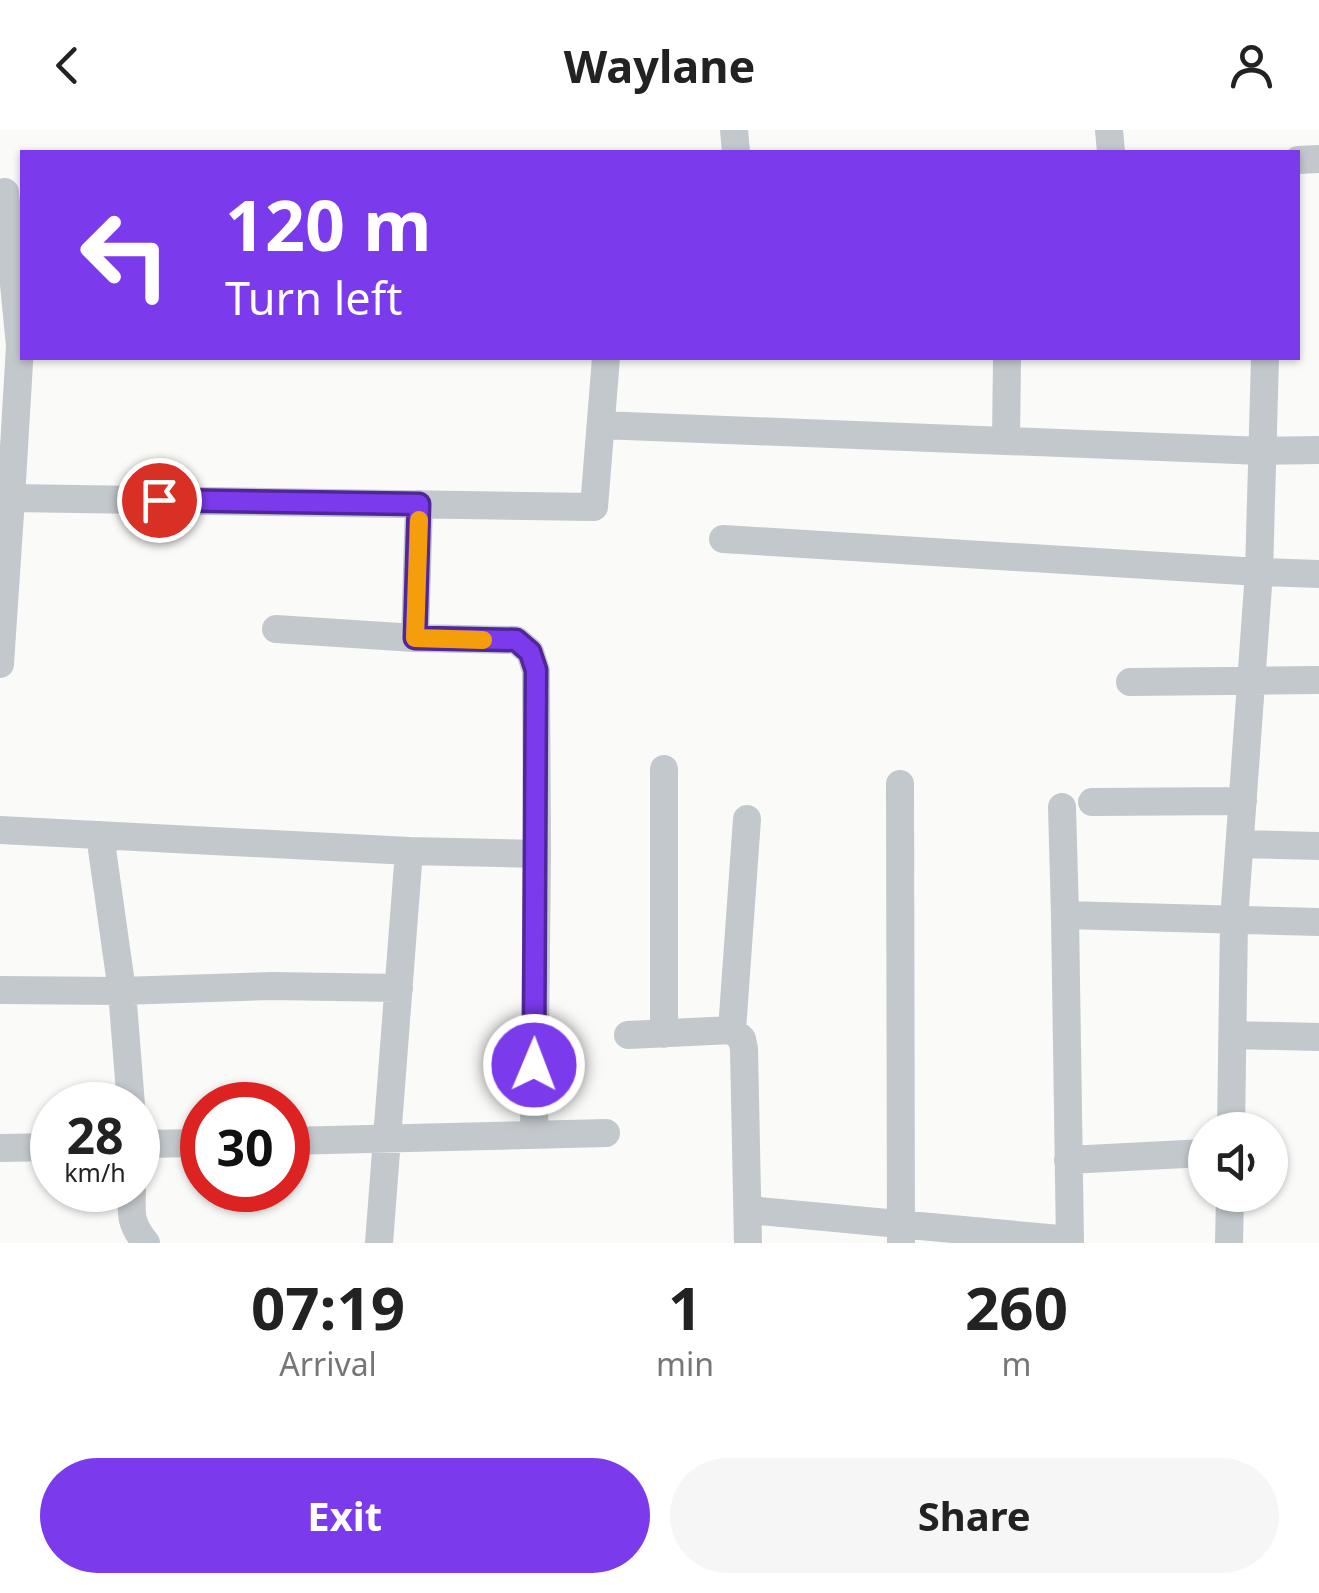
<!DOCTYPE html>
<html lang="en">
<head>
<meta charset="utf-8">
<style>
	:root { --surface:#fff; --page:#f6f6f6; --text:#222; --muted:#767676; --accent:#7c3aed }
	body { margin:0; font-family:"Noto Sans",sans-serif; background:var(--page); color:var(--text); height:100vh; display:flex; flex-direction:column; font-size:38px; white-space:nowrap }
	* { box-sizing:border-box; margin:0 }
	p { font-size:32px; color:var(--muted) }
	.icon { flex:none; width:55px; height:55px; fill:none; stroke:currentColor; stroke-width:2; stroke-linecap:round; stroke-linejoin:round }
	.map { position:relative; height:1113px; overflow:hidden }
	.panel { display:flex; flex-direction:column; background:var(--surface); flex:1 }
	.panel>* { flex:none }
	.guide { position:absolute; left:20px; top:20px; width:1280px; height:210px; border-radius:0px; box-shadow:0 2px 8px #0004; background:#7c3aed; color:#fff; overflow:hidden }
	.tools { position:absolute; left:1188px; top:982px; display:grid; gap:20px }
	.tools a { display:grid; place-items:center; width:100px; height:100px; border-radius:50%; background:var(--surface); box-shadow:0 2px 8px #0004; font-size:50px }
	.speed { position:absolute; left:30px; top:952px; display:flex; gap:20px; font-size:50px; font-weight:700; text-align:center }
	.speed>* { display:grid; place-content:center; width:130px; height:130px; border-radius:50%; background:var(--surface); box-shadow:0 2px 8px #0004; line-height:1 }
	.speed small { font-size:25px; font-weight:400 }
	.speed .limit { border:15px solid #d22; background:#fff; color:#111 }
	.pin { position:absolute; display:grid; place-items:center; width:85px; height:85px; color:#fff; margin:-42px; border:5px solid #fff; border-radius:50%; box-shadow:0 2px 10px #0007 }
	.me { position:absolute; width:110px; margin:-55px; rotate:1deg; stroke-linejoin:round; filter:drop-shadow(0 0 8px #0008) }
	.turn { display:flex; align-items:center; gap:35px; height:210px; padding:0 40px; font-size:45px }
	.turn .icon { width:130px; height:130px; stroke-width:2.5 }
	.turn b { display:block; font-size:70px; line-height:85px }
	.eta { display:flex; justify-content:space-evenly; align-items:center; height:170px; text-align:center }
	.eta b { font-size:60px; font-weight:700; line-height:70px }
	.primary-button { display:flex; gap:20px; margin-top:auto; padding:20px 40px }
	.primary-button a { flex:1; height:115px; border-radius:60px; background:var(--accent); color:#fff; font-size:40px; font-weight:700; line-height:115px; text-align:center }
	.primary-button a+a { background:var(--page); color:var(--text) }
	header { display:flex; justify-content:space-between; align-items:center; height:130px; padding:0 40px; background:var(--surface); font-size:45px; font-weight:700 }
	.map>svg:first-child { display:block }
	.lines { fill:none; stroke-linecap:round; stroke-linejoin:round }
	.street { stroke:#c3c8cc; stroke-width:28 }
	.route-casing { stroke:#51269a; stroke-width:25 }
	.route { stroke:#7c3aed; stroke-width:18 }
	.slow { stroke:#f59e0b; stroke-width:18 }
</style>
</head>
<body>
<header><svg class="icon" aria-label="back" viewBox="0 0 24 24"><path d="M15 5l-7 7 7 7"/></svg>Waylane<svg class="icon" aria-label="person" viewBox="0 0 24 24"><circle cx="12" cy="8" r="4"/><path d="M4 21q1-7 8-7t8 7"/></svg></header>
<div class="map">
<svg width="1319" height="1113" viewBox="0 0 1319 1113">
	<rect width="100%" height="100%" fill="#fafaf8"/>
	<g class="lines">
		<path class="street" d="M734,0L736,22
			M1109,0L1111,22
			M1298,30L1319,29
			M5,62L20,216L11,368L594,377L606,228
			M601,295L1262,321L1319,320
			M1006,311L1007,228
			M0,368H11L0,534
			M723,409L1259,442L1265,228
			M276,499L415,508L516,510L530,522L536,541L537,724
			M415,508L419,374
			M1130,552L1319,550
			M900,654L901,1113
			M1092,672L1243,671
			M1062,677L1065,785
			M0,700L409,721L379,1113
			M100,705L122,861L131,975
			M1240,714L1319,716
			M409,721L537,724L534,1005
			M0,860L122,861L272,856L399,858
			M732,900L747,689
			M664,904V639
			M628,905L732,900L742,909L744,919L748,1113
			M1233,905L1319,907
			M1231,1000L1234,790L1259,442L1319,444
			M288,1011L606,1003
			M138,1014L202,1013
			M0,1018L52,1017
			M1068,1030L1205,1023
			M132,1060C131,1084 130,1094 146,1113
			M749,1080L1070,1110
			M1070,1113L1065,785L1319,792
			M1229,1113L1230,1065"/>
	</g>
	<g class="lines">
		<defs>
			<path id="route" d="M159,370L419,374L415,508L516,510L530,522L536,540L534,935"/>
		</defs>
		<use href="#route" class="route-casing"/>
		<use href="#route" class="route"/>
		<path class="slow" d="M419,390L415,508L483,510"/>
	</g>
</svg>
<div class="tools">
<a><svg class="icon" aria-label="sound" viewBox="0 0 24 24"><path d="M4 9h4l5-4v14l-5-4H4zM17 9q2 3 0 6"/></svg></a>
</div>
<div class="speed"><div>28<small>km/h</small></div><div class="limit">30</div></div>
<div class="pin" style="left:159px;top:370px;background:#d93025"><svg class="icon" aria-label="arrive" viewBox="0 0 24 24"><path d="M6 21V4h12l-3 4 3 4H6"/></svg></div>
<svg class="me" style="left:534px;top:935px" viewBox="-20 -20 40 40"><circle r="17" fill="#7c3aed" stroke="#fff" stroke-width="3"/><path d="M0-11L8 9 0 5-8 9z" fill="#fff"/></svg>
<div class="guide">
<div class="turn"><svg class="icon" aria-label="left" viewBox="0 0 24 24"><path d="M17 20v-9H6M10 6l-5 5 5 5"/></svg><div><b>120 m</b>Turn left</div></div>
</div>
</div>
<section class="panel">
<div class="eta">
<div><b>07:19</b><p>Arrival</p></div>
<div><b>1</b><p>min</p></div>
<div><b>260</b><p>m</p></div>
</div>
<div class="primary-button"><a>Exit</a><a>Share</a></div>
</section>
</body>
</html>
